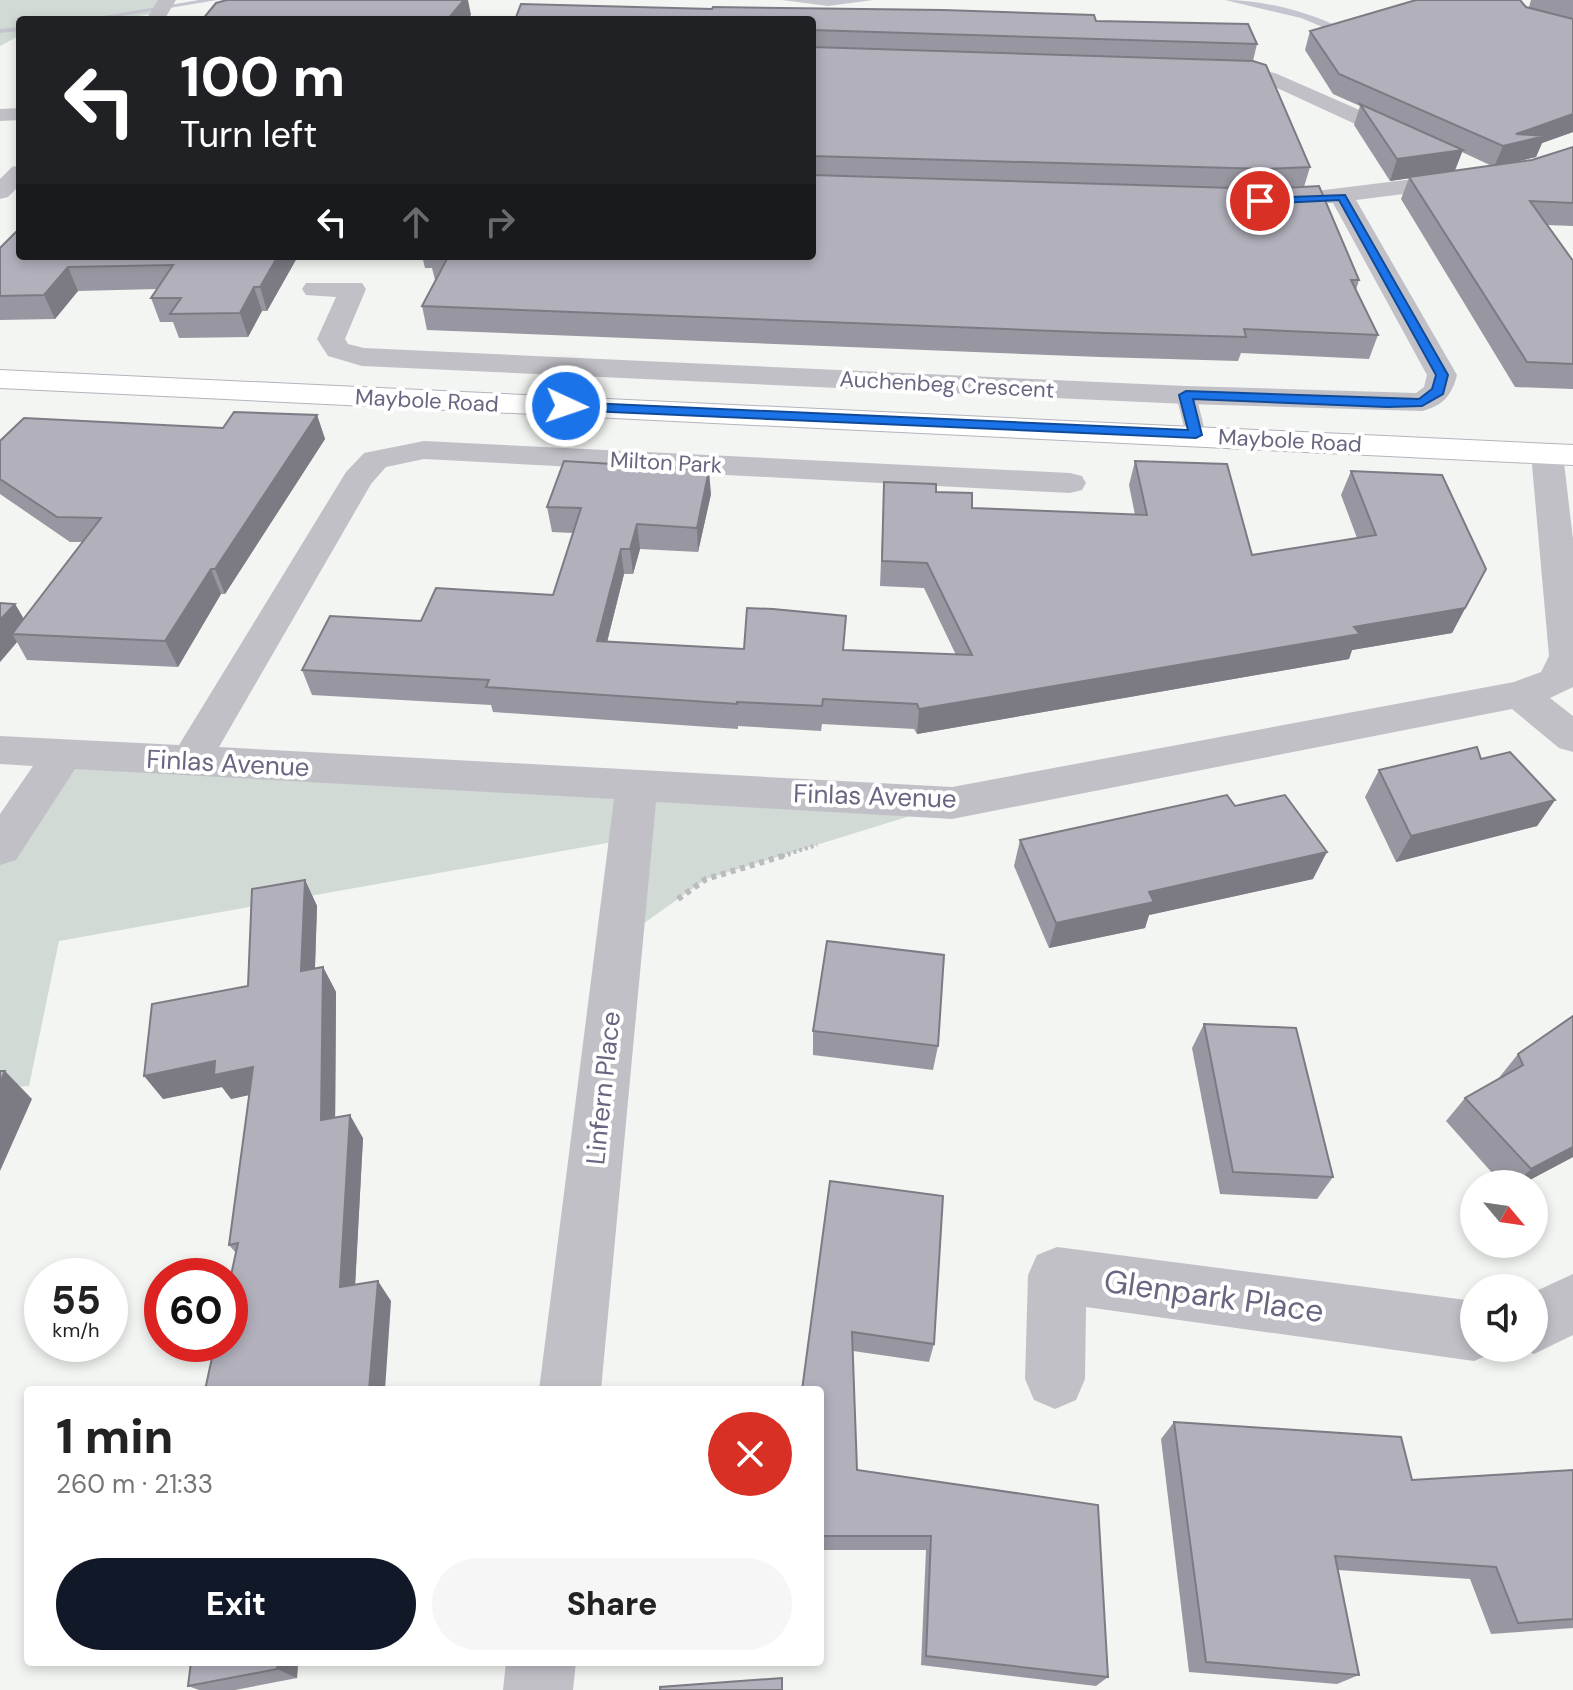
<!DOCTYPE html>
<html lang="en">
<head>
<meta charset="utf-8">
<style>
	:root { --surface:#fff; --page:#f6f6f6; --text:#222; --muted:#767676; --accent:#111827 }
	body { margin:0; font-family:"DM Sans",sans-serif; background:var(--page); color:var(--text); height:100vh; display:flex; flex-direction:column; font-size:30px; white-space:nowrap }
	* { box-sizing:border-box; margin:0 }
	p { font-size:26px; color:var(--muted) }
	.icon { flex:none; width:44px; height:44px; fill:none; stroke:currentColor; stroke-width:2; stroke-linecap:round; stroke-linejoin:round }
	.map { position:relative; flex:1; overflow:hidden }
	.drawer { position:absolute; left:24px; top:1386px; width:800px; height:280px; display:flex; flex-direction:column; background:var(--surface); border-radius:8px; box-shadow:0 4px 12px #0003 }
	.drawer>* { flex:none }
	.guide { position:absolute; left:16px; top:16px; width:800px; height:244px; border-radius:8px; box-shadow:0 4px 12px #0003; background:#202124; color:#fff; overflow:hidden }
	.needle { width:52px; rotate:119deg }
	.fabs { position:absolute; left:1460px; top:1170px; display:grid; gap:16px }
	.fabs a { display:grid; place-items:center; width:88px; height:88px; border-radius:50%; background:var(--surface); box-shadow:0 4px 12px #0003; font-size:40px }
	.speed { position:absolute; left:24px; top:1258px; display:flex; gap:16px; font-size:40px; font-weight:700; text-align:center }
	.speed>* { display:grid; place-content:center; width:104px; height:104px; border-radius:50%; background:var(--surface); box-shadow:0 4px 12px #0003; line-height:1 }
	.speed small { font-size:20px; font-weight:400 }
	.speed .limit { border:12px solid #d22; background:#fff; color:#111 }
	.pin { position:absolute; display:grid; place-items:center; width:68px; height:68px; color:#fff; margin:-34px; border:4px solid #fff; border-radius:50%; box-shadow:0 2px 8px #0007 }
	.me { position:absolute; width:88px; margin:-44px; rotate:93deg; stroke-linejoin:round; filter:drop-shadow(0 0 6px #0008) }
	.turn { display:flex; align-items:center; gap:28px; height:168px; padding:0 32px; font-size:36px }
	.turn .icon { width:104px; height:104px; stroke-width:2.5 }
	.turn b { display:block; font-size:56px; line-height:68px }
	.lanes { display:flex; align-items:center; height:76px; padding:0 32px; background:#0003; justify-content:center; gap:40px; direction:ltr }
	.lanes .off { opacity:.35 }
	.round { display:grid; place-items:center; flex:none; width:84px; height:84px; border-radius:42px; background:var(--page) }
	.head { display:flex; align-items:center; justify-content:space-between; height:136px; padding:0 32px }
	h1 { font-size:48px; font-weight:800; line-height:60px }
	.cta { display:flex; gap:16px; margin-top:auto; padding:16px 32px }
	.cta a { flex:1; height:92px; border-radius:48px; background:var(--accent); color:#fff; font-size:32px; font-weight:800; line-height:92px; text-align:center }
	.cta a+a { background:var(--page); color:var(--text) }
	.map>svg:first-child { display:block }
	.green { fill:#d1dad5 }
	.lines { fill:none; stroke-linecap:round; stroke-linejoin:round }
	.stream { fill:#c5c5d0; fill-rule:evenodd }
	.primary-casing { stroke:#b5b3bb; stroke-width:2 }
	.path-far1 { stroke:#bbbabe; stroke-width:4; stroke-dasharray:3 3; stroke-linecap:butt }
	.path { stroke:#bbbabe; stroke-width:6; stroke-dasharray:5 5; stroke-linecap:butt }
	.service { fill:#c2c0c7; fill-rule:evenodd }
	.minor { fill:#c2c0c7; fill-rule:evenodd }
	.tertiary { fill:#c2c0c7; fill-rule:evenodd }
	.primary { fill:#fff; fill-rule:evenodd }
	.wall { fill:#9897a1; fill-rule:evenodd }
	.shaded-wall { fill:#7c7b83 }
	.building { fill:#b1b0bb; stroke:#7c7b83; stroke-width:2 }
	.route { fill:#1a73e8; stroke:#114b97; stroke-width:2 }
	.labels { text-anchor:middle; stroke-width:8; stroke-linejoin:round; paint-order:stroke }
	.far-street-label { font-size:22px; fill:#6b6581; stroke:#fff }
	.street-label { font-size:26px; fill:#6b6581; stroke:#fff }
	.near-street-label { font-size:32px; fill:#6b6581; stroke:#fff }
</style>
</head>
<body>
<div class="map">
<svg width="1573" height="1690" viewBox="0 0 1573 1690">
	<rect width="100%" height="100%" fill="#f2f5f1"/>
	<path class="green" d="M0,0H167L160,13L110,20H20V35L0,46Z
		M63,754L952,803L706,879L619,941L629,839L59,941L29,1086L0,1088V848Z"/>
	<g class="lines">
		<path class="stream" d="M199,0H217L98,20H80Z
			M782,0H873L828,6Z
			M1225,0C1265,0 1317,13 1351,34L1344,36L1301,18Z
			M20,27V31L0,33V29Z"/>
		<defs>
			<path id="primary" d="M0,370L1573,445V465L0,388Z"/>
		</defs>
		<use href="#primary" class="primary-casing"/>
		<path class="path-far1" d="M782,856L817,845"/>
		<path class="path" d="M678,899L706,879L789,854"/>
		<path class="service" d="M1186,389L1196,395L1206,435L1203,439L1196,441L1186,435L1176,395Z"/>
		<path class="minor" d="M1214,64L1275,73L1419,136L1422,141L1411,148L1403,146L1264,82L1207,74L1204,70Z
			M20,108V120L0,121V109Z
			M1573,148V162L1522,179L1356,200L1457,375C1452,395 1443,406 1422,411L1186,404L362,366L328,356L317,339L336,297L306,295L302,289L306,283H362L366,289L345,339L348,344L364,348L1186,386L1416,393L1424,387L1427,375L1333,203H1308L1304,198L1308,193L1316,191L1519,166Z
			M424,441L1070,473L1082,476L1086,483L1082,490L1070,493L424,459L386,467L371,484L219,747L952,787L1514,682L1541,672L1549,656L1531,454L1536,447L1547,444L1558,447L1563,454L1573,539V687L1550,698L1573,716V752L1559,748L1512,709L952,819L656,802L601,1390H539L614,799L75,769L16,860L0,865V814L33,766L0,764V736L179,745L346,472L364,453Z
			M1057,1247L1474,1301V1348H1497L1495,1352L1474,1361L1086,1307L1085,1379L1076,1400L1055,1409L1034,1400L1025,1379L1028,1275L1037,1255Z
			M1573,1274V1335L1534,1354L1521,1348H1534V1292Z
			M506,1662H576L573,1690H503Z"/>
		<path class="tertiary" d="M158,0H176L164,20H146Z
			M20,165V185L8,197L0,199V179L12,167Z"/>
		<use href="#primary" class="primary"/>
	</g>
	<path class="wall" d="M1531,0H1573V132L1542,143L1536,157L1509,163L1573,203V226L1547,225L1573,261V389L1515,387L1401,199L1409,178L1390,181L1354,125L1360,106L1333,94L1305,50L1310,31L1526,7L1530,8L1529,7ZM1462,152L1492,166L1455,171Z
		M812,20L1096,21L1257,44L1253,61L1310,167L1304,187L1359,280L1356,290L1378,335L1369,359L1241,353L1238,361L1100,357L427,330L422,306L436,280H435L432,268H425L422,256H812Z
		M0,248L298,256L267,311H262L248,337L179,338L173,322H160L151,298L157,289L78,291L55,319L0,320Z
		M317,415L325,439L225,594H221L178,667L27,660L17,642L0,662L15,604L24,619L82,542H70L0,494V441L223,428Z
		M1135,461L1252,555L1357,538L1341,495L1351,471L1486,569L1452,633L1352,650L1349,659L917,734L914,729L822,724L821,731L738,726V729L493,712L491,705L312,695L302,670L421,621L553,595L573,533L552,532L547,507L711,494L698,552L640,549L633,574H624L607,642L744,649L844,650L956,655L924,588L880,586L884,482L936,492L972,508L1135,515L1129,485Z
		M1481,759L1555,800L1537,826L1396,862L1365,797L1379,770Z
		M1235,806L1313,879L1149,915L1145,928L1049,948L1014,866L1020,840Z
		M305,880L317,906L315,968L323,967L336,992L335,1118L363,1138L355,1284L391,1301L236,1253L229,1245L249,1095L231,1099L222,1087L163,1099L248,986Z
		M1573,1016V1157L1522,1184H1502L1446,1121L1465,1098L1498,1079L1518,1054Z
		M1204,1024L1333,1177L1317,1199L1220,1194L1192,1048Z
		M813,1031L938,1046L933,1070L813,1055Z
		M830,1181L934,1344L929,1362L853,1351L857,1470L1108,1677L1096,1686L921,1665L926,1550H820V1390Z
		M1174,1422L1412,1480L1573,1470V1628L1491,1634L1470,1579L1338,1570L1359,1675L1337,1684L1189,1672L1161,1439Z
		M191,1662H298L297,1678L235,1690H199L188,1686Z"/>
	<path class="shaded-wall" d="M464,0H468L471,15L466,20H447Z
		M1573,114V132L1542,143L1536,157L1494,167L1503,146L1516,134Z
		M1463,150L1454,172L1390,181L1397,159Z
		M278,256H298L267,311L260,287Z
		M68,267L78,291L55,319L44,295Z
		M254,287L262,311L248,337L240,313Z
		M317,415L325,439L225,594L215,569Z
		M709,470L711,494L698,552L697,528Z
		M637,524L640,549L633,574L630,549Z
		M621,549L624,574L601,666L597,641Z
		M211,569L221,594L178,667L165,641Z
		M1486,569L1452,633L1352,650L1349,659L917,734L919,709L1354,627Z
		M15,604L29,628L12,634L17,642L0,662V620Z
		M1555,800L1537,826L1396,862L1411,836Z
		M1327,852L1313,879L1149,915L1145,928L1049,948L1056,923L1149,892Z
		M305,880L317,906L314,996L301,971Z
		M323,967L336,992L335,1143L321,1120Z
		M215,1061L253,1067L268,1091L231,1099L222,1087L163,1099L144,1076Z
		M5,1071L32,1099L0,1171V1083Z
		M350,1115L363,1138L354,1307L340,1287Z
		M1573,1147V1157L1522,1184H1516L1531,1169Z
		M378,1281L391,1301L385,1390H369Z
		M278,1662H298L297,1678L277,1669Z"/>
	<path class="building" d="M227,0H464L447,20H202L216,3Z
		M1416,0H1520L1526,7L1573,19V114L1516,134L1545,136L1503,146L1339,74L1310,31Z
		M521,4L712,9L713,7L943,10L1094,15L1096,21L1248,24L1257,44L812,30V20H515Z
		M812,47L1253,61L1266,65L1310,167L1266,169L812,156Z
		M1360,104L1463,150L1397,159Z
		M1573,147V203L1530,201L1573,261V364L1527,362L1409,177L1532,160Z
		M812,175L1266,189L1319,186L1359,280H1351L1378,335L1244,329L1246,337L1105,333L422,306L448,257L430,256H812Z
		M20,228V256H278L260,287H254L240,313L170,314L181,298H151L173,265L68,267L44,295L0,296V248Z
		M234,412L317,415L215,569H211L165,641L12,634L101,518L57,517L0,479V441L24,418L223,428Z
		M564,461L709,470L697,528L637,524L630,549H621L597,641L744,649L747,608L773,609L846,616L843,650L972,655L927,563L882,561L884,482L936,484V492L972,493V508L1147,515L1135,461L1227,464L1252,555L1376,535L1351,471L1442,475L1486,569L1465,608L1354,627L1360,634L919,709L917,704L823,699L822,706L737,702V704L486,687L489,680L302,670L330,616L421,621L436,588L553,595L581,508L547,507Z
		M0,603L15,604L0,620Z
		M1477,747L1481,759L1510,752L1555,800L1411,836L1379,770Z
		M1227,795L1235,806L1285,795L1327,852L1149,892L1154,902L1056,923L1020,840Z
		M305,880L301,971L323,967L321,1120L350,1115L340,1287L378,1281L369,1390H205L215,1344H230V1280L238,1243L229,1245L253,1067L214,1075L215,1061L144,1076L152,1004L248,986L252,889Z
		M827,941L944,955L938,1046L813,1031Z
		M1573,1016V1147L1531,1169L1465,1098L1523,1065L1518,1054Z
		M1204,1024L1296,1028L1333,1177L1233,1172Z
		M0,1071H5L0,1083Z
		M830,1181L943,1196L934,1344L852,1332L857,1470L1098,1505L1108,1677L926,1656L931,1536H820V1390H802Z
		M1174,1422L1401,1437L1412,1480L1573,1470V1619L1518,1623L1496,1567L1335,1556L1359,1675L1206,1662Z
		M191,1662H278L277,1669L188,1686Z
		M782,1678V1690H660V1687Z"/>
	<path class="route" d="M1345,195L1448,375L1443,394L1422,406L1387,407L1193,399L1202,435L1196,438L566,410L560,406L566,402L1188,430L1179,395L1186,391L1419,399L1432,389L1436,375L1339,200L1260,204L1255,201L1260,198Z"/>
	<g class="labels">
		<g class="far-street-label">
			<text transform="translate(947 384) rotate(3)" y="8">Auchenbeg Crescent</text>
			<text transform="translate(427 400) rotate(3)" y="8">Maybole Road</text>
			<text transform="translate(1290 440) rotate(3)" y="8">Maybole Road</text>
			<text transform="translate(666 462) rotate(3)" y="8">Milton Park</text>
		</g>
		<g class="street-label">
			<text transform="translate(228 763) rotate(3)" y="9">Finlas Avenue</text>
			<text transform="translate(875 796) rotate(2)" y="9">Finlas Avenue</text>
			<text transform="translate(603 1088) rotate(-84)" y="9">Linfern Place</text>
		</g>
		<g class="near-street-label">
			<text transform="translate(1214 1296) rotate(8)" y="11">Glenpark Place</text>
		</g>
	</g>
</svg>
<div class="fabs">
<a><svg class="needle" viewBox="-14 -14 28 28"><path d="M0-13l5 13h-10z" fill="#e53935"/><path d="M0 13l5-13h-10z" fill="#767676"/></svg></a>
<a><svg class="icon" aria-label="sound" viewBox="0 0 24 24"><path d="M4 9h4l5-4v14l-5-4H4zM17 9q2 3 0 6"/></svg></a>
</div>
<div class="speed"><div>55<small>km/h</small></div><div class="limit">60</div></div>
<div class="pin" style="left:1260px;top:201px;background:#d93025"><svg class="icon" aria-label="arrive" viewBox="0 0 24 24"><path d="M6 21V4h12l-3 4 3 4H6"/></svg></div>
<svg class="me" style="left:566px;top:406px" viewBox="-20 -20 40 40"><circle r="17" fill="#1a73e8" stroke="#fff" stroke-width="3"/><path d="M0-11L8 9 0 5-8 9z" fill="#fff"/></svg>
<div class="guide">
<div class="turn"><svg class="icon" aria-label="left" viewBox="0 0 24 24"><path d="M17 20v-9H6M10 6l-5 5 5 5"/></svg><div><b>100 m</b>Turn left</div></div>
<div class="lanes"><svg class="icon" aria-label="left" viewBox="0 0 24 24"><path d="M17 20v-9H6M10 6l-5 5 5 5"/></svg><svg class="icon off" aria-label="ahead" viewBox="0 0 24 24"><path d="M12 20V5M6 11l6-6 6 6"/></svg><svg class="icon off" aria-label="right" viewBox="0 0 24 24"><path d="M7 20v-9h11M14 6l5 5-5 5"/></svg></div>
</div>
<section class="drawer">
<div class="head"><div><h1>1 min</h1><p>260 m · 21:33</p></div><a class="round" style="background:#d93025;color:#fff"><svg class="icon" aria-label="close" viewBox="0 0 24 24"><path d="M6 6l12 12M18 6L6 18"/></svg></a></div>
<div class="cta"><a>Exit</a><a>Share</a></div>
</section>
</div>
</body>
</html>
